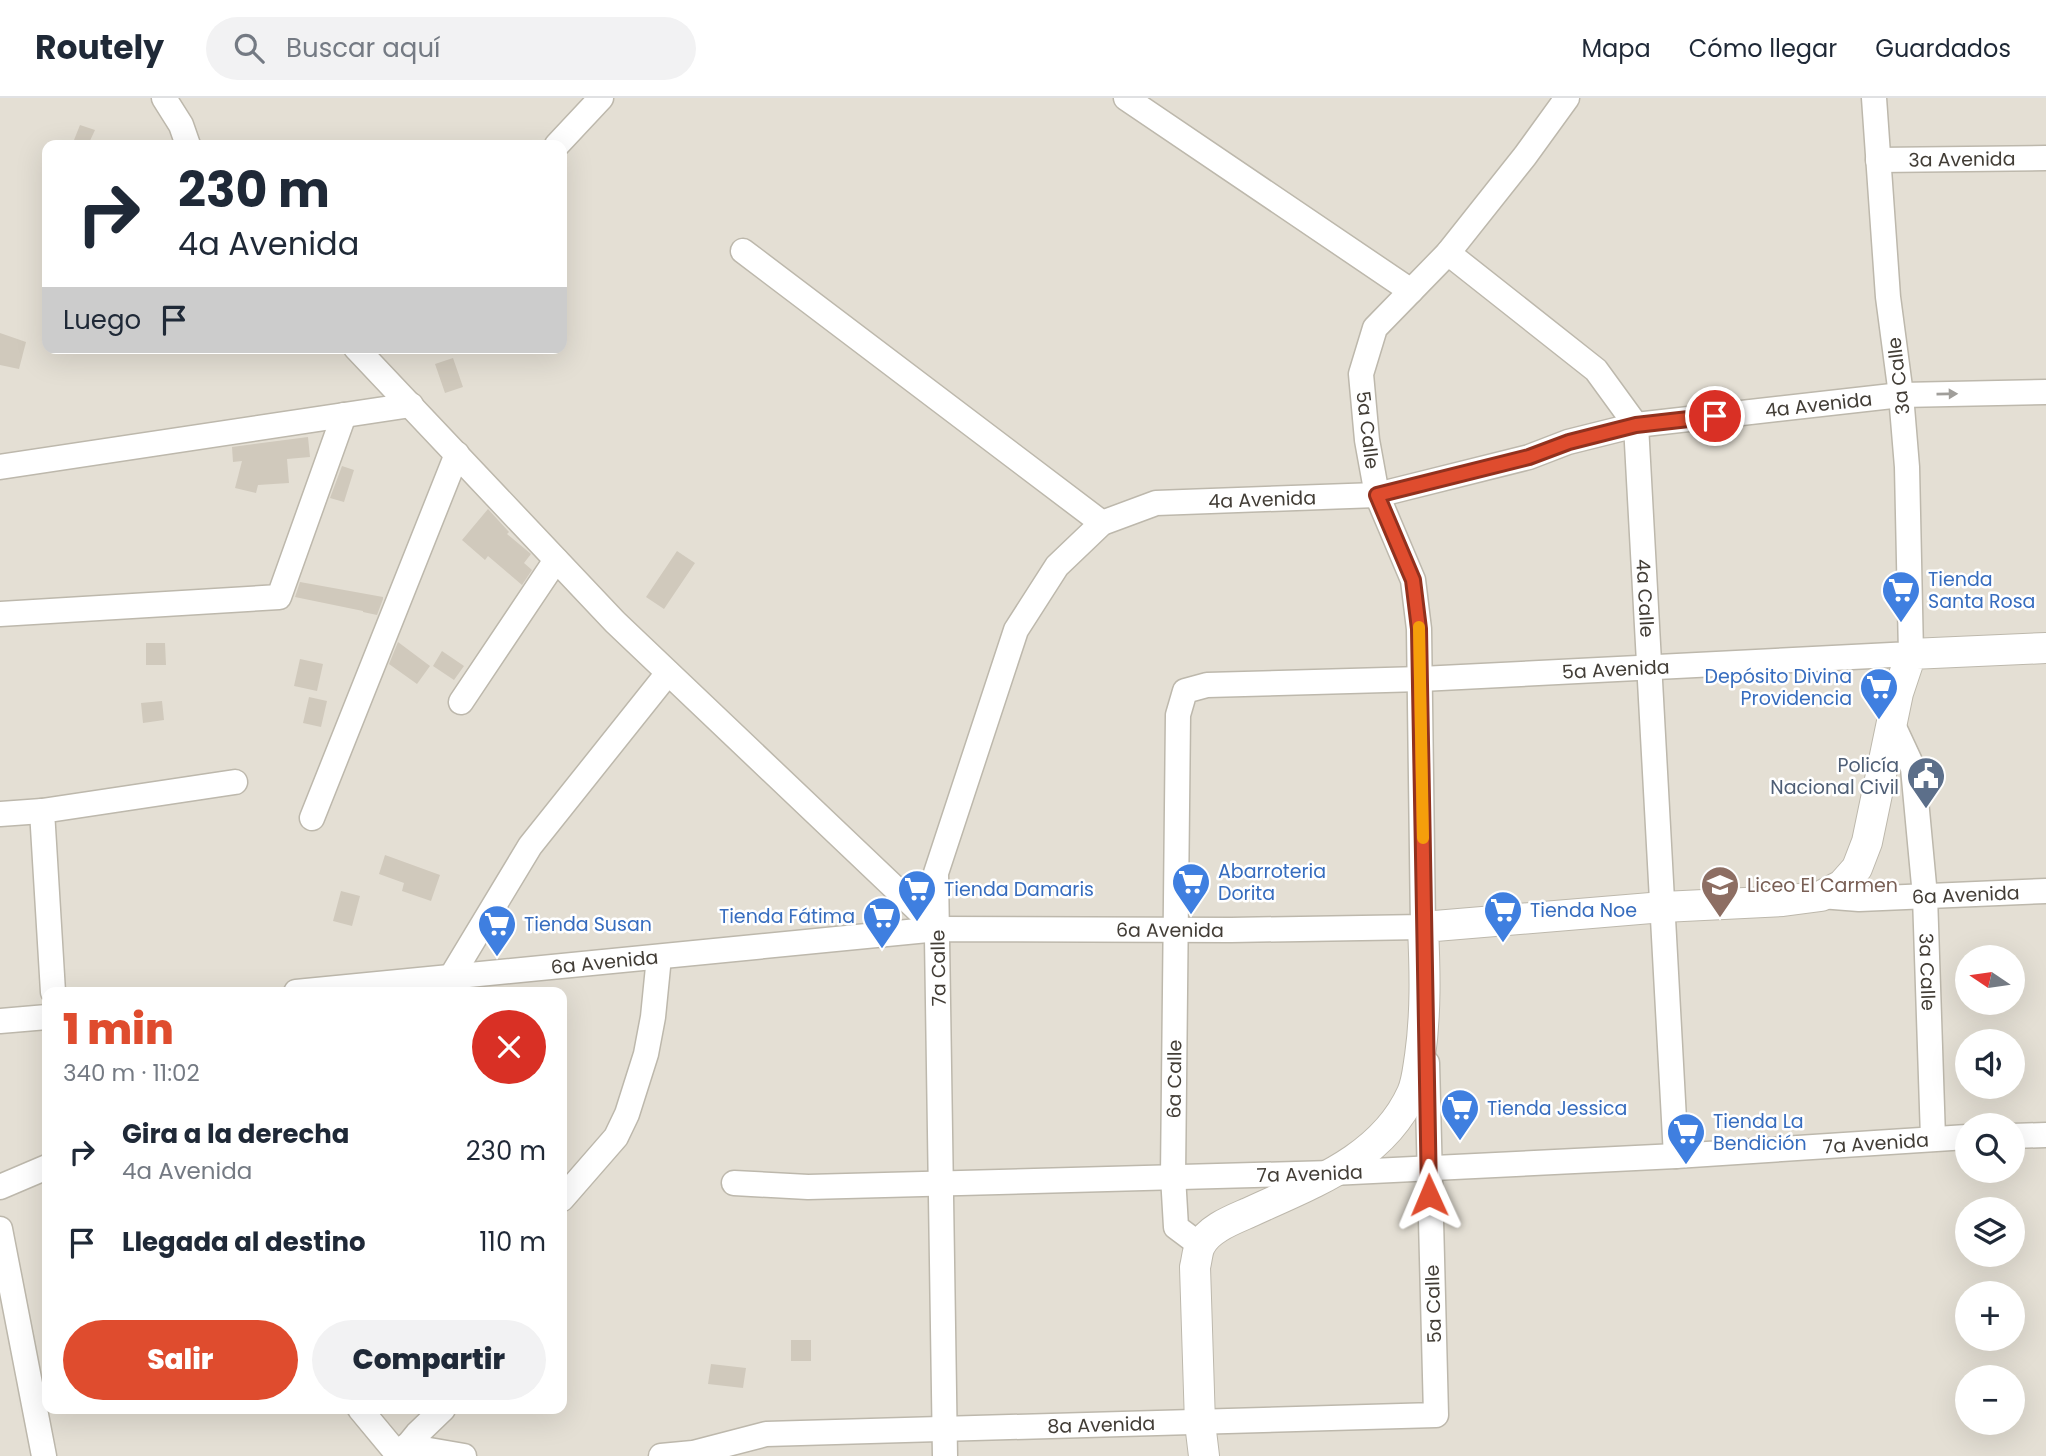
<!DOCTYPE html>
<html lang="es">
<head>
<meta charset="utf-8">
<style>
	:root { --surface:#fff; --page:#f2f2f3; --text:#1f2937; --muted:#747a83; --line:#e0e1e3; --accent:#df4c2e }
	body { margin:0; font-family:Poppins,sans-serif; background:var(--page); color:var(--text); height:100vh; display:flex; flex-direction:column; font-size:26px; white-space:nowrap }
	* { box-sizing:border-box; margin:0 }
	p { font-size:23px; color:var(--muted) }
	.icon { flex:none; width:38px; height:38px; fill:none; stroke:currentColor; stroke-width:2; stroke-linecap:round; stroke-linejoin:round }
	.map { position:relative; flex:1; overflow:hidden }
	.drawer { position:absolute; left:42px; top:889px; width:525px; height:427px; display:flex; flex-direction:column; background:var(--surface); border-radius:14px; box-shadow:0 7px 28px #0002 }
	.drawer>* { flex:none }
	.hud { position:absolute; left:42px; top:42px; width:525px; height:214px; border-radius:14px; box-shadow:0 7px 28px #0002; background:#fff; color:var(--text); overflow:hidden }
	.needle { width:46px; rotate:283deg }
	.tools { position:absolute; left:1955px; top:847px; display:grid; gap:14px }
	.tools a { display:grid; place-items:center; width:70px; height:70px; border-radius:50%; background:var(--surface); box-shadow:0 7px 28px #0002; font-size:35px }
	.pin { position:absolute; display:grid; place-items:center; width:60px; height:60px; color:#fff; margin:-30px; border:4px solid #fff; border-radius:50%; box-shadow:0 2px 7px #0007 }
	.me { position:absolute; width:77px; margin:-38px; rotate:359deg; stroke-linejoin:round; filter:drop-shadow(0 0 5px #0008) }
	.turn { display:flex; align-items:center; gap:24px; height:147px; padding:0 21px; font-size:32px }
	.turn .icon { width:91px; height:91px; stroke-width:2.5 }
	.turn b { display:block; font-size:49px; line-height:60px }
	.then { display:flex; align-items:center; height:66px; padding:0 21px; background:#0003; gap:14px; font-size:26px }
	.round { display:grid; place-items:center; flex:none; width:74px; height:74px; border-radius:37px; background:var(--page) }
	.head { display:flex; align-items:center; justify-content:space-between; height:119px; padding:0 21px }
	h1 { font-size:42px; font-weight:800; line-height:52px; color:var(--accent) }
	.primary-button { display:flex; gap:14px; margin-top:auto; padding:14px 21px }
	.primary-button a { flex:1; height:80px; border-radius:42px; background:var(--accent); color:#fff; font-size:28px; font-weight:800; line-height:80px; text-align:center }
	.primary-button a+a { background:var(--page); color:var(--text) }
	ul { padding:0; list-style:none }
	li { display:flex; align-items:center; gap:21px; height:91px; padding:0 21px }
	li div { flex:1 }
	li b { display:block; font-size:26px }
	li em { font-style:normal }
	header { display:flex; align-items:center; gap:42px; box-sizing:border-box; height:98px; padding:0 35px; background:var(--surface); border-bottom:2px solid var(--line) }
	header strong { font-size:33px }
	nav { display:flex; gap:38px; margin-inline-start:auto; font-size:24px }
	.search { width:490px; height:63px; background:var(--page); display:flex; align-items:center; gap:18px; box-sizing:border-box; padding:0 24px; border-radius:38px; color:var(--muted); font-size:26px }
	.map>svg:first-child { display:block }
	.residential { fill:#e4dfd4; fill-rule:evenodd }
	.building { fill:#d0c9bc }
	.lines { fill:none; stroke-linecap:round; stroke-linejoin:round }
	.minor-casing { stroke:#bdb8ac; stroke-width:27 }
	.tertiary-casing { stroke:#bdb8ac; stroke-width:32 }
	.minor { stroke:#fff; stroke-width:24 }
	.tertiary { stroke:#fff; stroke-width:30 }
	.oneway { fill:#a09e9a }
	.route-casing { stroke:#91311e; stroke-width:18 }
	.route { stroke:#df4c2e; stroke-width:12 }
	.slow { stroke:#f59e0b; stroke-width:12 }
	.labels { text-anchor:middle; stroke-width:5; stroke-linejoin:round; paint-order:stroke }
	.street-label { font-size:19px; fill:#423d36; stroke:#fff }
	.shop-label { font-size:19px; fill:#366cbe; stroke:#fff; text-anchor:start }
	.service-label { font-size:19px; fill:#4e5e75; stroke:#fff; text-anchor:end }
	.education-label { font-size:19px; fill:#785e54; stroke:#fff; text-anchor:start }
</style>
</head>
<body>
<header>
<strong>Routely</strong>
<div class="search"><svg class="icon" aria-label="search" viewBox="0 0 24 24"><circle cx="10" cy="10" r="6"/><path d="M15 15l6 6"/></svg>Buscar aquí</div>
<nav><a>Mapa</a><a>Cómo llegar</a><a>Guardados</a></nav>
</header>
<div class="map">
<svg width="2046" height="1358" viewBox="0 0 2046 1358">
	<rect width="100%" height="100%" fill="#f0ede5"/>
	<path class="residential" d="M0,0H2046V1358H0ZM47,47H562V250H47ZM1967,859H2012V905H1967ZM47,894H562V1311H47ZM1967,943H2012V989H1967ZM1967,1027H2012V1073H1967ZM1967,1111H2012V1157H1967ZM1967,1195H2012V1241H1967ZM1967,1279H2012V1325H1967Z"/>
	<path class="building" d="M80,27L95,32L88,47H72Z
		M0,235L26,244L19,271L0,267Z
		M453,260L463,289L445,295L435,266Z
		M308,339L310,359L287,361L289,385L258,387L256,395L235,390L242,363L233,364L232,349Z
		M342,368L354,372L344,404L330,400Z
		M488,411L509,434L507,436L531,456L524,465L532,472L522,487L488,458L485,462L462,442Z
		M677,453L695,465L664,511L646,499Z
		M300,484L383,499V501L377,517L363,514V513L295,499Z
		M398,544L430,568L417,586L389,566Z
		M146,545H165L166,567H146Z
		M442,553L464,568L454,582L433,568Z
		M300,561L323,566L317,593L294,588Z
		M309,599L327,603L321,629L303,625Z
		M162,603L164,622L143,625L141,605Z
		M385,757L440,777L431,803L402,793L404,785L379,776Z
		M341,793L360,798L352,828L333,823Z
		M791,1242H811V1263H791Z
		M711,1266L746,1270L743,1290L708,1286Z"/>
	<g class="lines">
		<defs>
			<g id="minor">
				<path d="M164,0L181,27L188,47"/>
				<path d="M1126,0L1411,193"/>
				<path d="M557,47L601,0"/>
				<path id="s1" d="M1878,62L2046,60"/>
				<path d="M743,153L1102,425"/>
				<path id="s2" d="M1448,155L1596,272L1636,327L1676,1058"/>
				<path d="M356,250L615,524L938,831"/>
				<path d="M0,369L411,307"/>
				<path d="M0,516L279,499L344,317"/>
				<path d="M461,604L556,462"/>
				<path id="s3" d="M1893,627L1913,670L1925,798L1933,1040"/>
				<path d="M0,716L42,713"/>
				<path d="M312,720L457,356"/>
				<path id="s4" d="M1821,798L1859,801L2046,793"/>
				<path d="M451,879L530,748L668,575"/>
				<path d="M53,894L42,713L235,684"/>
				<path id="s5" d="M296,894L938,831L1231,832L1423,829L1419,531L1413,482L1377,397L1367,342L1361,276L1375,230L1448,155L1525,58L1567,0"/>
				<path d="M0,923L47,919"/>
				<path d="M2012,1038L2046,1037"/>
				<path id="s6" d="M734,1085L808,1089L1332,1075L1676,1058L1967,1039"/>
				<path d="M0,1089L47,1069"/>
				<path d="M562,1101L616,1039L627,1016L646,956L653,919L659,859"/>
				<path d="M0,1131L44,1358"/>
				<path id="s7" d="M1200,1147L1176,1129L1173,1078L1178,617L1185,593L1207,587L1421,581L1911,556L1907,369L1901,297L1888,199L1874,0"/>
				<path d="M360,1311L399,1358"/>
				<path d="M406,1348L464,1358"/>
				<path d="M399,1358L417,1336L443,1311"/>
				<path id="s8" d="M661,1358L693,1355L766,1336L1436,1317L1427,965"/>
				<path id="s9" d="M945,1358L936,775L1016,532L1057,468L1102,425L1156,405L1377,397L1529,359L1568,344L1636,327L1901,297L2046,294"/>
			</g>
			<path id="tertiary" d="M1204,1358L1200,1325L1195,1169C1197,1162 1197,1154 1200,1148C1208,1131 1232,1122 1248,1115C1310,1086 1382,1062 1412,995C1417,984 1418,970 1420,958C1426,915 1425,873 1423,829L1663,809L1783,803L1821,798L1842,787L1857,770L1867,744L1898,595L1911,556L2046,550"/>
		</defs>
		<use href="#minor" class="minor-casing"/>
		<use href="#tertiary" class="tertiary-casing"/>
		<use href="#minor" class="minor"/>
		<use href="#tertiary" class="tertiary"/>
	</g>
	<defs><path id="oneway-solid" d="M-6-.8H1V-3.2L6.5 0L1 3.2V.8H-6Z" transform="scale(1.75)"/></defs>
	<use class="oneway" href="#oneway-solid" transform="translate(1947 296) rotate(-1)"/>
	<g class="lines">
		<defs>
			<path id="route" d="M1429,1097L1419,531L1413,482L1377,397L1529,359L1569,344L1636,327L1715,318"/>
		</defs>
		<use href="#route" class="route-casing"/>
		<use href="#route" class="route"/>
		<path class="slow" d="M1419,529L1423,740"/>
	</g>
	<defs>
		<symbol id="supermarket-pin" viewBox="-11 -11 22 30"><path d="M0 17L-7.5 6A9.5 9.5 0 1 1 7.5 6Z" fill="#3f7fe0" stroke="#fff"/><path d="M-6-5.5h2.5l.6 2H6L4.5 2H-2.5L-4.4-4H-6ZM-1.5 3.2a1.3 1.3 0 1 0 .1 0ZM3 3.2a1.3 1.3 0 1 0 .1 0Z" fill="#fff"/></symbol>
		<symbol id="civic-pin" viewBox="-11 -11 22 30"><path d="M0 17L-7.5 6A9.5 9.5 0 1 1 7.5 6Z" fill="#5c6f8a" stroke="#fff"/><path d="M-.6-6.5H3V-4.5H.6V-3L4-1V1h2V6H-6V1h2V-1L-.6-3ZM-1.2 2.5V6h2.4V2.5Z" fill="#fff"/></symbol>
		<symbol id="school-pin" viewBox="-11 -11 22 30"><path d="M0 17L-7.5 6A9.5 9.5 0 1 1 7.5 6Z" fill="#8d6e63" stroke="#fff"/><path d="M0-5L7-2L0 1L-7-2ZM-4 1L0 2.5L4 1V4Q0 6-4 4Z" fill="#fff"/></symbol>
	</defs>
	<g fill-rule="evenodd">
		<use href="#supermarket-pin" x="1879" y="470" width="44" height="60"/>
		<use href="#supermarket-pin" x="1857" y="567" width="44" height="60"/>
		<use href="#civic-pin" x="1904" y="656" width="44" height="60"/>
		<use href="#supermarket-pin" x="1169" y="762" width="44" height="60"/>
		<use href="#school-pin" x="1698" y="765" width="44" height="60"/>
		<use href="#supermarket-pin" x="895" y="769" width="44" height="60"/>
		<use href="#supermarket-pin" x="1481" y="790" width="44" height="60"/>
		<use href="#supermarket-pin" x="860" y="796" width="44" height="60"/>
		<use href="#supermarket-pin" x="475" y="804" width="44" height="60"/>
		<use href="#supermarket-pin" x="1438" y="988" width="44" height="60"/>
		<use href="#supermarket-pin" x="1664" y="1012" width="44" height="60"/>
	</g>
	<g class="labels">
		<g class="street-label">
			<text dy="7" stroke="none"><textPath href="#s1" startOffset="84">3a Avenida</textPath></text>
			<text transform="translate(1898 278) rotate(-97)" y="7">3a Calle</text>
			<text dy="7" stroke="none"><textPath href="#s9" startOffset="1708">4a Avenida</textPath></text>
			<text transform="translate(1368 332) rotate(83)" y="7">5a Calle</text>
			<text dy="7" stroke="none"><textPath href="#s9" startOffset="1141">4a Avenida</textPath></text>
			<text dy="7" stroke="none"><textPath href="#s2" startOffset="430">4a Calle</textPath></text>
			<text dy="7" stroke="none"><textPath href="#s7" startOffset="999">5a Avenida</textPath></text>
			<text dy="7" stroke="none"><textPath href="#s4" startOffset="145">6a Avenida</textPath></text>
			<text dy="7" stroke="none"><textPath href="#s5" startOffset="877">6a Avenida</textPath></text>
			<text dy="7" stroke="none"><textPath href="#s5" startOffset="310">6a Avenida</textPath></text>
			<text transform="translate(938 870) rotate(-91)" y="7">7a Calle</text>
			<text dy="7" stroke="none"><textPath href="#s3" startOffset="252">3a Calle</textPath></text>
			<text dy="7" stroke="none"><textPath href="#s7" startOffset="178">6a Calle</textPath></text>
			<text dy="7" stroke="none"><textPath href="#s6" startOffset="1143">7a Avenida</textPath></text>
			<text dy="7" stroke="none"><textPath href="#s6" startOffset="576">7a Avenida</textPath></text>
			<text transform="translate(1433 1206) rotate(-92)" y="7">5a Calle</text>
			<text dy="7" stroke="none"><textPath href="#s8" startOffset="443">8a Avenida</textPath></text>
		</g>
		<g class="shop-label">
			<text x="1928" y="488">Tienda<tspan x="1928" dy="22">Santa Rosa</tspan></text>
			<text x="1852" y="585" text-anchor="end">Depósito Divina<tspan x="1852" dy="22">Providencia</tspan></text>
			<text x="1218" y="780">Abarroteria<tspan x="1218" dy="22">Dorita</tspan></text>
			<text x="944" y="798">Tienda Damaris</text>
			<text x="1530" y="819">Tienda Noe</text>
			<text x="855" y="825" text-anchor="end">Tienda Fátima</text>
			<text x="524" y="833">Tienda Susan</text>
			<text x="1487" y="1017">Tienda Jessica</text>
			<text x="1713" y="1030">Tienda La<tspan x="1713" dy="22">Bendición</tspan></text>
		</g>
		<g class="service-label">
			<text x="1899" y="674">Policía<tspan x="1899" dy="22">Nacional Civil</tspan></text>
		</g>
		<g class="education-label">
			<text x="1747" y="794">Liceo El Carmen</text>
		</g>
	</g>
</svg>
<div class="tools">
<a><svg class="needle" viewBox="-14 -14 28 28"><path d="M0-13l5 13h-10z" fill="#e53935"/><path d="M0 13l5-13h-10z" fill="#747a83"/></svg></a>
<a><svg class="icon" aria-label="sound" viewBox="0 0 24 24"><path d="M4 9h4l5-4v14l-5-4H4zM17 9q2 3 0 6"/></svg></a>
<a><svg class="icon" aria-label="search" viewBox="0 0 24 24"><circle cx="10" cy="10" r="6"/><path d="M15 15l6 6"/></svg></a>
<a><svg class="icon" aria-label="layers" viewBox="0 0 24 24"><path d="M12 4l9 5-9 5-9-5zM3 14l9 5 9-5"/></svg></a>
<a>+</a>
<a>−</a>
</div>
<div class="pin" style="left:1715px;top:318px;background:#d93025"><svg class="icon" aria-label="arrive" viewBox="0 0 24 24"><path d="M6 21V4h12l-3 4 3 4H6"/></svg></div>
<svg class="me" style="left:1429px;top:1097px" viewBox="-20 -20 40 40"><path d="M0-17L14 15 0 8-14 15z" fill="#df4c2e" stroke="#fff" stroke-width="4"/></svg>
<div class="hud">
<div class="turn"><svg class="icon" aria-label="right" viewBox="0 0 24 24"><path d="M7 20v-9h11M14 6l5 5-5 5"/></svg><div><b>230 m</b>4a Avenida</div></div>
<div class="then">Luego<svg class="icon" aria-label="arrive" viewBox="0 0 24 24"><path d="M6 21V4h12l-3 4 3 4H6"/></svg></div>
</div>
<section class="drawer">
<div class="head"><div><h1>1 min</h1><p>340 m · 11:02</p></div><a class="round" style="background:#d93025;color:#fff"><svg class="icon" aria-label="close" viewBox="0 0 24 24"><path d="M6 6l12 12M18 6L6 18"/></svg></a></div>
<ul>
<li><svg class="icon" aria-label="right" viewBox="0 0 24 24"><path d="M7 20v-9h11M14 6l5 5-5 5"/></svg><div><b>Gira a la derecha</b><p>4a Avenida</p></div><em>230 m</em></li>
<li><svg class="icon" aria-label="arrive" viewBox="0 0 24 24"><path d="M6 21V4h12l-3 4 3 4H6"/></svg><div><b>Llegada al destino</b></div><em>110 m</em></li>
</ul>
<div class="primary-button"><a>Salir</a><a>Compartir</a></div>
</section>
</div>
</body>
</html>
